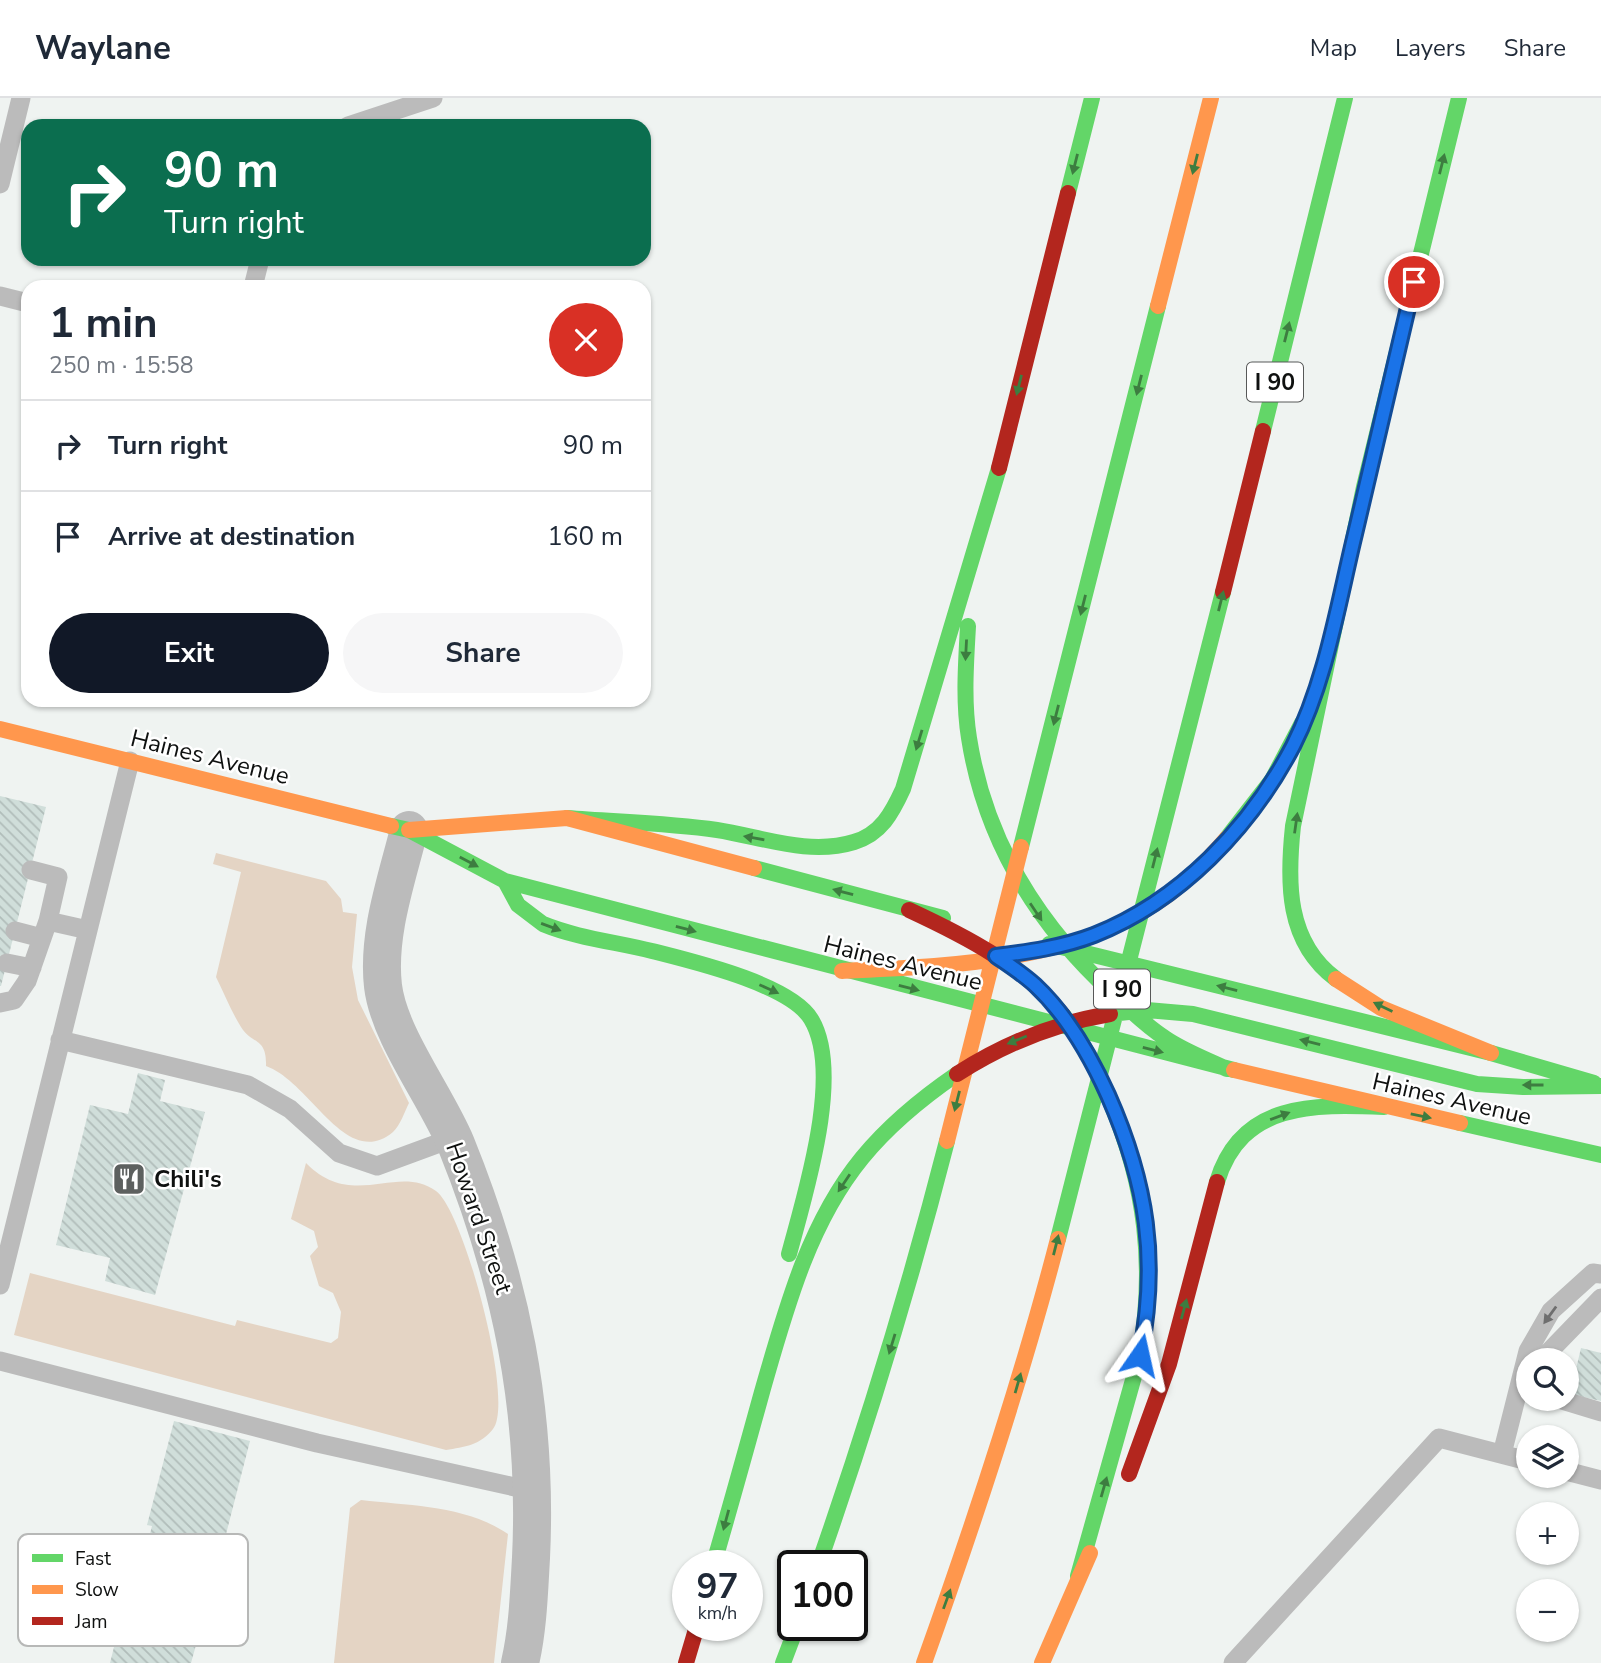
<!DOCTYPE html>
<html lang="en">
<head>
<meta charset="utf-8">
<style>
	:root { --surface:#fff; --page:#f6f6f7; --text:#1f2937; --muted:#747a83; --line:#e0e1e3; --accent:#111827 }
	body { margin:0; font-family:"Nunito Sans",sans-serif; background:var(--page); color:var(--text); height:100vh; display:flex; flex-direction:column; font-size:26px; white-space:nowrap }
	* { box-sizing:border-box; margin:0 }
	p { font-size:23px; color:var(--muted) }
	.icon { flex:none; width:38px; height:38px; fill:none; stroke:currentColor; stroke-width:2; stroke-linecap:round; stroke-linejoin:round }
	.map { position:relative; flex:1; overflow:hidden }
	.side { position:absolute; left:21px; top:182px; width:630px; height:427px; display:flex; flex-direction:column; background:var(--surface); border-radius:21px; box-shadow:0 2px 5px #0004 }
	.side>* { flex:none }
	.banner { position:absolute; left:21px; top:21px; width:630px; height:147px; border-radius:21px; box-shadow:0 2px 5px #0004; background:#0b6e4f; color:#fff; overflow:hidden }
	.tools { position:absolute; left:1516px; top:1250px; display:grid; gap:14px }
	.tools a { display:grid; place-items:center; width:63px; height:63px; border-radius:50%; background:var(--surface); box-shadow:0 2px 5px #0004; font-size:35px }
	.speed { position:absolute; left:672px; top:1452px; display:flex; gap:14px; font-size:35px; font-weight:700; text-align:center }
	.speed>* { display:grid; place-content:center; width:91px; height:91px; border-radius:50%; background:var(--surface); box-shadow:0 2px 5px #0004; line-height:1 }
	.speed small { font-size:18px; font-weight:400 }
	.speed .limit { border:4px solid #111; border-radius:10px; background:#fff; color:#111 }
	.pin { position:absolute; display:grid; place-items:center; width:60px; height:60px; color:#fff; margin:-30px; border:4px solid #fff; border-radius:50%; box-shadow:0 2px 7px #0007 }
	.me { position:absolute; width:77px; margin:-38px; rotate:11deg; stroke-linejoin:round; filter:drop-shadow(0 0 5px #0008) }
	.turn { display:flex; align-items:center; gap:24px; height:147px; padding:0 28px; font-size:32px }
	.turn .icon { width:91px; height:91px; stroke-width:2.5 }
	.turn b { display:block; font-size:49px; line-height:60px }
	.round { display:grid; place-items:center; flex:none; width:74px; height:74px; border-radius:37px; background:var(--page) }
	.head { display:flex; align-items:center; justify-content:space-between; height:119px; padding:0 28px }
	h1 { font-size:42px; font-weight:700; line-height:52px }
	.cta { display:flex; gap:14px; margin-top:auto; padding:14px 28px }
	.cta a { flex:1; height:80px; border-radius:42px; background:var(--accent); color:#fff; font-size:28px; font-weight:700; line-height:80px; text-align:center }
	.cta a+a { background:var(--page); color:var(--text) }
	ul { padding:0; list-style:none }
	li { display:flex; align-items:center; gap:21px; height:91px; padding:0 28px; border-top:2px solid var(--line) }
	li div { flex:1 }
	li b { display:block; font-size:26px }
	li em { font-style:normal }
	header { display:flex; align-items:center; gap:42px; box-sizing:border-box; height:98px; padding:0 35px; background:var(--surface); border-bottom:2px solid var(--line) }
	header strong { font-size:33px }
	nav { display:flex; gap:38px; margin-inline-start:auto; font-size:24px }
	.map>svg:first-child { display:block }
	.grass { fill:#e4d4c4 }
	.building { fill:url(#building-back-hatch) }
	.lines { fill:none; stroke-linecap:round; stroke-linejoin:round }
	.lane { stroke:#bbb; stroke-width:19 }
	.street { stroke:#bbb; stroke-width:38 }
	.fast { stroke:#63d668; stroke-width:16 }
	.slow { stroke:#ff974d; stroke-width:16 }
	.jam { stroke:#b3261e; stroke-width:16 }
	.oneway { fill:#3d7d40 }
	.oneway2 { fill:#6e6e6e }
	.route-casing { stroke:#114b97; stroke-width:18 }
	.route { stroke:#1a73e8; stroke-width:12 }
	.labels { text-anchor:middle; stroke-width:5; stroke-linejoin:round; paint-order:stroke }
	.shield { fill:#fff; stroke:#575858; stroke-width:2 }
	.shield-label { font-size:23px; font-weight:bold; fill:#0f1110 }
	.street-label { font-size:24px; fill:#0f1110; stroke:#fff }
	.poi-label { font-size:24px; font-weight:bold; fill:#0f1110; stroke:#fff; text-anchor:start }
	.key { fill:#fff; stroke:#b7b8b7; stroke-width:2 }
	.key-label { font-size:19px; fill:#0f1110 }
</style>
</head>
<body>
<header>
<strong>Waylane</strong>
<nav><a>Map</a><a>Layers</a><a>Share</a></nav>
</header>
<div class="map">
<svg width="1601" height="1565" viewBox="0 0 1601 1565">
	<defs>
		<pattern id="building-back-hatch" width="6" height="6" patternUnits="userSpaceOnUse" patternTransform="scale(1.75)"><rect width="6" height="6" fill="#d0deda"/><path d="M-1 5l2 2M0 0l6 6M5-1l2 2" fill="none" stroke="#b1bdba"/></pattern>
	</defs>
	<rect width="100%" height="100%" fill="#eff3f1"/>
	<path class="grass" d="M216,755L326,783L341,801L343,814L357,816L352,869L358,902L409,1005C405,1013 400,1028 393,1034C346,1073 311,984 266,968C267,939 252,947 241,929C231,913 224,895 216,879L241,774L213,766Z
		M306,1065C353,1113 397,1065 436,1093C464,1113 515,1304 493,1331C481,1347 464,1349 446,1352L14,1237L30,1175L235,1228L237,1222L331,1245L338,1240L341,1214L333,1195L319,1188L310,1158L318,1149L314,1133L291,1121Z
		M361,1402C411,1408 465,1407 508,1436L494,1565H334L350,1410Z"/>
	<path class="building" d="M0,698L46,709L1,888H0Z
		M138,975L165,982L160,1003L205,1014L155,1197L105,1183L110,1160L56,1147L90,1007L128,1016Z
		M1581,1250L1601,1255V1303L1570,1296Z
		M174,1323L250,1343L224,1444L231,1446L205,1547H196L191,1565H110L120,1525L127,1527L152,1428L147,1427Z"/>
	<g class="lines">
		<path class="lane" d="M348,28L433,0
			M0,86L21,0
			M253,189L260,161
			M0,198L28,205
			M31,772L58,779L48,823
			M15,833L42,840
			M7,865L32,870
			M0,905L14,902L27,883L48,823L88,832
			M60,942L248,987L290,1011L339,1055L377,1068L453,1040
			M0,1187L130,663
			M1541,1262L1601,1200
			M0,1263L317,1345L533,1393
			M1555,1300L1601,1314
			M1502,1356L1528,1253L1551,1213L1593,1175L1601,1176
			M1566,1373L1601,1382
			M1233,1565L1439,1340L1528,1363"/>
		<path class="street" d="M409,732C397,781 377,836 383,888C389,938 436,998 456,1046C511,1182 538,1313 531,1460C529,1494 528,1531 520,1565"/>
		<path class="fast" d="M1068,95L1092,0
			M1263,333L1345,0
			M968,528C966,565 963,603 969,640C985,742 1037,826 1112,895C1129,911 1146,928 1165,940C1184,953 1206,961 1227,971
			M567,720C617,724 667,725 717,732C762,739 809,758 854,744C881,736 892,715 903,691L999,370
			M391,728L409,732L505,783L1234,972
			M1227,740L1272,682L1302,625
			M1021,749L1158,208
			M754,770L943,820
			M505,783L518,807L543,826C577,840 616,844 652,853C691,863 790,886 811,921C844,975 804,1099 789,1156
			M1049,846L1491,955L1594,985
			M1336,881C1286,844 1287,784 1293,728L1364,389L1459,0
			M1110,916L1147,912L1193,916L1477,986L1523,989L1601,988
			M1063,917C1084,944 1098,975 1111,1006C1146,1089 1155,1169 1140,1257L1078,1478
			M1460,1025L1601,1057
			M1217,1084C1241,1004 1314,1006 1384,1009
			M1058,1141L1223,494
			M713,1468C730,1410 746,1352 762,1294C785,1214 808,1126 862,1060C889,1027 922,1000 957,976
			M818,1468C867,1328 910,1187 947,1043
			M783,1565L797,1528"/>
		<path class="slow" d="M1158,208L1211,0
			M0,631L391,728
			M409,732L567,720L754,770
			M842,873C948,868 1070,865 1161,802C1186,785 1207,763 1227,740
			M1336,881L1381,910L1491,955
			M1234,972L1460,1025
			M947,1043L1021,749
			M924,1565C974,1425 1021,1284 1058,1141
			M1042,1565L1090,1455"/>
		<path class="jam" d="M999,370L1068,95
			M1223,494L1263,333
			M909,812C965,838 1024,868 1063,917
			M957,976C1004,946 1055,925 1110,916
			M1129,1376L1169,1266L1217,1084
			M686,1565L697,1528"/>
	</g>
	<defs><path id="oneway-solid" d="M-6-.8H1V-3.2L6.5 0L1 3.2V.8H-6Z" transform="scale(1.75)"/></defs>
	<g class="oneway">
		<use href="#oneway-solid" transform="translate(1075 66) rotate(104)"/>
		<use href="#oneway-solid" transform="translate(1195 66) rotate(104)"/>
		<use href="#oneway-solid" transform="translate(1442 66) rotate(-76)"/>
		<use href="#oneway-solid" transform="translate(1287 234) rotate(-76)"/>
		<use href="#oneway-solid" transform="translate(1019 287) rotate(104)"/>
		<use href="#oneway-solid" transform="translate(1139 287) rotate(104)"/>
		<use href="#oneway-solid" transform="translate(1221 503) rotate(-76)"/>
		<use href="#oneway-solid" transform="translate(1083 507) rotate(104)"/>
		<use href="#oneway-solid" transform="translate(966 552) rotate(93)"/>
		<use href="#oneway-solid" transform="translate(1056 617) rotate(104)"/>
		<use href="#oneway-solid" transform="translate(919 642) rotate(107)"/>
		<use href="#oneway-solid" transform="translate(1296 725) rotate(-82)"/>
		<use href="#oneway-solid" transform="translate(754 740) rotate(-170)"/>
		<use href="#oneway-solid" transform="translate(1155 760) rotate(-76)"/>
		<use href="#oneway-solid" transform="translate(469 764) rotate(28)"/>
		<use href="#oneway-solid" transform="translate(843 794) rotate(-165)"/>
		<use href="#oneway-solid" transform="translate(1036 814) rotate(56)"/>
		<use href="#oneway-solid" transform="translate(551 829) rotate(20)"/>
		<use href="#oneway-solid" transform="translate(686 831) rotate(15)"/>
		<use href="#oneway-solid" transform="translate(909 890) rotate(14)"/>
		<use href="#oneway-solid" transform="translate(1227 890) rotate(-166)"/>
		<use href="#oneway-solid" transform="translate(769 891) rotate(24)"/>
		<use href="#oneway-solid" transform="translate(1383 909) rotate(-154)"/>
		<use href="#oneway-solid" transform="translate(1017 942) rotate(158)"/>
		<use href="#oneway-solid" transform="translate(1310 944) rotate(-166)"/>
		<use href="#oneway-solid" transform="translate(1153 952) rotate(14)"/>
		<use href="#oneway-solid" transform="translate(1533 987) rotate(-180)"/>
		<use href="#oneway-solid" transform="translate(957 1003) rotate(104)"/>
		<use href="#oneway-solid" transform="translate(1280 1018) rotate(-20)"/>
		<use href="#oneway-solid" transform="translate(1421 1018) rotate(12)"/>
		<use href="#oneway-solid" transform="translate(844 1085) rotate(124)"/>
		<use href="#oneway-solid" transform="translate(1056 1147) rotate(-76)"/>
		<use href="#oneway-solid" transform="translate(1184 1211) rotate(-75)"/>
		<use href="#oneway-solid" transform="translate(892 1246) rotate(107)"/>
		<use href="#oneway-solid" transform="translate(1018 1285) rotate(-74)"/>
		<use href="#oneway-solid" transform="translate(1104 1389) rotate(-74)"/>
		<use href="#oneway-solid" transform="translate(726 1422) rotate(105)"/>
		<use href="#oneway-solid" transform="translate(947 1501) rotate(-70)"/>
	</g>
	<use class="oneway2" href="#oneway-solid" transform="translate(1550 1217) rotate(126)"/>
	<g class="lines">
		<defs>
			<path id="route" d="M1140,1257C1159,1163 1147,1085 1108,997C1090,957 1067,917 1035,887C1023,876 1009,867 996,858C1028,854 1063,849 1094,837C1180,803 1250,730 1293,648C1326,583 1338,506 1355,436C1375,352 1395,268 1414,184"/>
		</defs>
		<use href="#route" class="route-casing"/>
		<use href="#route" class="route"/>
	</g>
	<defs>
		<symbol id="restaurant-square" viewBox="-11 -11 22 22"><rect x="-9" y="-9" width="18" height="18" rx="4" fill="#5d605f" stroke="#fff"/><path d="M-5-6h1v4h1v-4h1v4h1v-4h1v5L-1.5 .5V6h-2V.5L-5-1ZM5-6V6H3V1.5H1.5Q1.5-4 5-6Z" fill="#fff"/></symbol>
	</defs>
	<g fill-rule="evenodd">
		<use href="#restaurant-square" x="110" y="1062" width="38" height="38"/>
	</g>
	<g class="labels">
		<g class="shield">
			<rect x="1247" y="264.5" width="56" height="39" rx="5"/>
			<rect x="1094" y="871.5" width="56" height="39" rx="5"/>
		</g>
		<g class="shield-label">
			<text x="1275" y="292">I 90</text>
			<text x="1122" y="899">I 90</text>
		</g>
		<g class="street-label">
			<text transform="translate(210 659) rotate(14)" y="8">Haines Avenue</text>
			<text transform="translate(903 865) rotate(14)" y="8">Haines Avenue</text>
			<text transform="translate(1452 1001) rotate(13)" y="8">Haines Avenue</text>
			<text transform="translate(479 1120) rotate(71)" y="8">Howard Street</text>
		</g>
		<g class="poi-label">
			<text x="154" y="1089">Chili's</text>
		</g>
	</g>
	<rect x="18" y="1436" width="230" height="112" rx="10" class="key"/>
	<rect x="32" y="1456" width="31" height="8" fill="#63d668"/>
	<rect x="32" y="1487" width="31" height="9" fill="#ff974d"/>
	<rect x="32" y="1519" width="31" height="8" fill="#b3261e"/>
	<g class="key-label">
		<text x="75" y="1467">Fast</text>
		<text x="75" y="1498">Slow</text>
		<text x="75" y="1530">Jam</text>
	</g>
</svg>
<div class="tools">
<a><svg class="icon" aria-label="search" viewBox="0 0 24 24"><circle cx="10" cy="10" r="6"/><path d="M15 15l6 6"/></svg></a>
<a><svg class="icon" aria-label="layers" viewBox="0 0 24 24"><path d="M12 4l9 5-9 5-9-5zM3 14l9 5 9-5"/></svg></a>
<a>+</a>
<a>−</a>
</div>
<div class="speed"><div>97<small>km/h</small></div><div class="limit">100</div></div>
<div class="pin" style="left:1414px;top:184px;background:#d93025"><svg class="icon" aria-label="arrive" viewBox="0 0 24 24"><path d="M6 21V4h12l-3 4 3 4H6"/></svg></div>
<svg class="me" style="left:1140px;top:1257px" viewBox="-20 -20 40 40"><path d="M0-17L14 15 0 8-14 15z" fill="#1a73e8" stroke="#fff" stroke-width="4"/></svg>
<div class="banner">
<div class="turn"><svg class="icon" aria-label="right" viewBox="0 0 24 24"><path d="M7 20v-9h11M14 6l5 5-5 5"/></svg><div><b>90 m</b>Turn right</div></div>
</div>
<section class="side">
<div class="head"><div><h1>1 min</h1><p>250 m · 15:58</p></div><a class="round" style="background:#d93025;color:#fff"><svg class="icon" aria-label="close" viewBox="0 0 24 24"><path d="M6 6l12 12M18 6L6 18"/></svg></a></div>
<ul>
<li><svg class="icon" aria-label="right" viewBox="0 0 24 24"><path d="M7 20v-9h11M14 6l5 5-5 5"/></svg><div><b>Turn right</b></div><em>90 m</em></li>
<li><svg class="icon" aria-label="arrive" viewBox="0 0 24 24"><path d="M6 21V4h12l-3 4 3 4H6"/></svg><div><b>Arrive at destination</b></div><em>160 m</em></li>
</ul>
<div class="cta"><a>Exit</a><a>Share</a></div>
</section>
</div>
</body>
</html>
